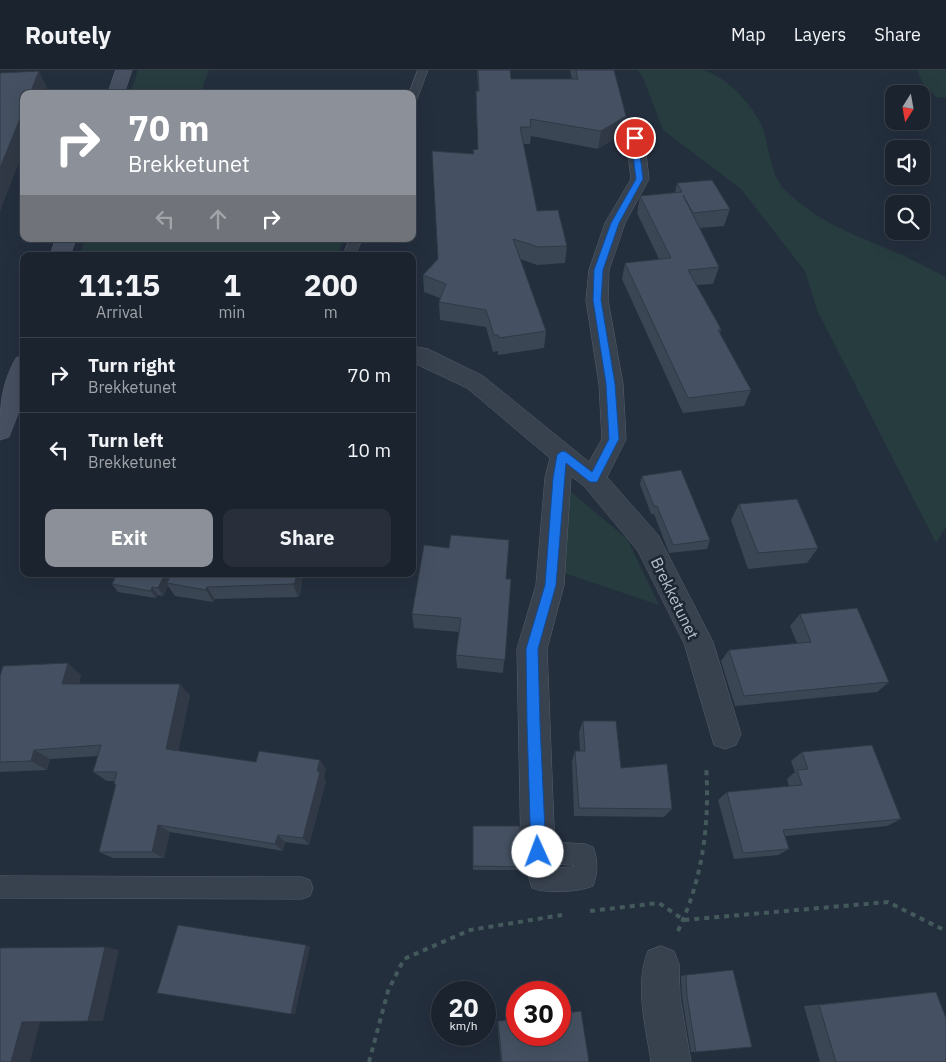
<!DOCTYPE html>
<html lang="en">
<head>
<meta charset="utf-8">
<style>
	:root { --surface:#1b232e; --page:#282f3a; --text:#f1f3f6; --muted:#a0a4aa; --line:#39404a; --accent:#8c9099 }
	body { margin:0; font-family:"IBM Plex Sans",sans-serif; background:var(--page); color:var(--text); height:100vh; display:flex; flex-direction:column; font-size:19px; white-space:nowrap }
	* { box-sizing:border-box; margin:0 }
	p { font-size:16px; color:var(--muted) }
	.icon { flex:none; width:28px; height:28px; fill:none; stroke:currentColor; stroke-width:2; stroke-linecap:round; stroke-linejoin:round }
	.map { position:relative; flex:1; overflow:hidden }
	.details { position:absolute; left:20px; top:182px; width:396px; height:325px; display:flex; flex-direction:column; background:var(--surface); border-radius:10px; box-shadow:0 5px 20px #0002,0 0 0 1px var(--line) }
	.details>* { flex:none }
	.guide { position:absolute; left:20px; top:20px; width:396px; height:152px; border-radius:10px; box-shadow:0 5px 20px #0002,0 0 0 1px var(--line); background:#8c9099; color:#fff; overflow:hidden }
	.needle { width:32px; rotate:191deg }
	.fabs { position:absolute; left:885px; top:15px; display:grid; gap:10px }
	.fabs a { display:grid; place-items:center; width:45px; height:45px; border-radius:10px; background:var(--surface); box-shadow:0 5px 20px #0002,0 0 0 1px var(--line); font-size:25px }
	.speed { position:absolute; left:431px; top:911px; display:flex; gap:10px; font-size:25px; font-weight:700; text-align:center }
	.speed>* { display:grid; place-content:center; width:65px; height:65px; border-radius:50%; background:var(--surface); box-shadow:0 5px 20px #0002,0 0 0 1px var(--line); line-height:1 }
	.speed small { font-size:12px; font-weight:400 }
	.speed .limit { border:8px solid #d22; background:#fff; color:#111 }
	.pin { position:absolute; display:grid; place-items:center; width:42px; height:42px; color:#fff; margin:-21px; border:2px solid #fff; border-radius:50%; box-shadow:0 1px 5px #0007 }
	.me { position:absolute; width:55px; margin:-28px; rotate:358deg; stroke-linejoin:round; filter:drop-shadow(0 0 4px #0008) }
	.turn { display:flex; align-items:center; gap:18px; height:105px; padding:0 25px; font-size:22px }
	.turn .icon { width:65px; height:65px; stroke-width:2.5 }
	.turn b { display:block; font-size:35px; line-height:42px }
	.lanes { display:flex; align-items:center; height:48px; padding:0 25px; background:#0003; justify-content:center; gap:25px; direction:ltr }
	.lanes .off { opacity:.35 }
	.eta { display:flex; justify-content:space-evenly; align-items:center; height:85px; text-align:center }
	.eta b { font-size:30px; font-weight:700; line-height:35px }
	.primary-button { display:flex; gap:10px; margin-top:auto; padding:10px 25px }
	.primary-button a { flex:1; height:58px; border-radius:10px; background:var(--accent); color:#fff; font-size:20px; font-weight:700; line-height:58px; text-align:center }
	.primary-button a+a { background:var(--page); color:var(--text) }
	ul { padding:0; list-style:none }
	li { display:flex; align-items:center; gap:15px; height:75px; padding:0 25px; border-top:1px solid var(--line) }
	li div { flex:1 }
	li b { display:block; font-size:19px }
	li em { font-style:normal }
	header { display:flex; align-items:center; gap:30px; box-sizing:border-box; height:70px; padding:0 25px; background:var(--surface); border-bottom:1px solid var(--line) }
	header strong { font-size:24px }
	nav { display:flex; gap:28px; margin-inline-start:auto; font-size:18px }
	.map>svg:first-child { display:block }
	.green { fill:#263c3f }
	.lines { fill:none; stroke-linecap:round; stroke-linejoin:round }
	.lane-casing { stroke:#565f6c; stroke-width:1 }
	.street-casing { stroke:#565f6c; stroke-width:1 }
	.secondary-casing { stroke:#565f6c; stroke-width:1 }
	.path { stroke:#44595c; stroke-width:4; stroke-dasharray:5 5; stroke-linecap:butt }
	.lane { fill:#38414e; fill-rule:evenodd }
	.street { fill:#38414e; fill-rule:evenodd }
	.secondary { fill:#465061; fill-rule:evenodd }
	.wall { fill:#3b4654 }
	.shaded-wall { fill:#303945 }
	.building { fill:#455162; stroke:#303945 }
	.route { fill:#1a73e8; stroke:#114b97 }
	.labels { text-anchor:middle; stroke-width:5; stroke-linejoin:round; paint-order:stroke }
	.street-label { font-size:16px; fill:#b4bcc9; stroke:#1d2633 }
</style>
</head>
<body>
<header>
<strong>Routely</strong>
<nav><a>Map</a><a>Layers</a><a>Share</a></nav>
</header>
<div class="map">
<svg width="946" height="992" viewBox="0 0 946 992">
	<rect width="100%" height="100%" fill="#242f3e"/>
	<path class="green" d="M138,0H209L200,24H130Z
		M638,0C657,0 685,0 702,0C725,4 758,40 764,62C769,80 771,105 784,119C819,154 858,166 902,185C917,192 931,200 946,207V457L936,473L817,240L805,201L741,119L663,60L644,10Z
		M917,0H946V28L936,27L922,12Z
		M85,169H344L337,186H80Z
		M564,416L627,469L659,535L561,502Z"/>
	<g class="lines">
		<defs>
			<path id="lane" d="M418,0H428L417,29L412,32V24H409Z
				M350,169H362L355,186H343Z
				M538,771L585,774L593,777C598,789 598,804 593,816C579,822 546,824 532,818C527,805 525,787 530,774ZM550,794L574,795V797L550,798Z
				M0,806L302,807L310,810L313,818L310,826L302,829L0,828Z"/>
			<path id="street" d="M635,62L641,63L644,67L649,109L625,153L609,200L608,230L623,314L626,369L607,407L658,465L713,572L741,664L736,675L725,679L714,675L684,573L638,481L584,416L571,406L564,515L547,579L555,782L550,794L538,799L526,794L521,782L517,579L536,515L545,408L550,388L467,318L412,292V276L428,279L483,306L589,392L602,369L599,314L586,230L589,200L605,153L631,109L626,67L629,63Z
				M661,876L674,881L679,894L680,927L691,992H651C646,957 634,915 648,881Z"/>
			<path id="secondary" d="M116,0H132L124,24H108Z
				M56,169H76L70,186H50Z
				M24,286V328L9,367L0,370C0,338 0,317 16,288Z"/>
		</defs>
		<use href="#lane" class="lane-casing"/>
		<use href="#street" class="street-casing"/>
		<use href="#secondary" class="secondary-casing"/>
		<path class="path" d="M590,841L659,833L684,850L888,832L946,861
			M678,861C703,808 710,753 706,695
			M369,992L388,921L404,889L470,860L562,845"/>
		<use href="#lane" class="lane"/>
		<use href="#street" class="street"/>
		<use href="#secondary" class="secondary"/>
	</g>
	<path class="wall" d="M477,0H510L511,9H572L570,0H614L626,46L623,63L598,79L531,66L530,74H523L537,141L567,176L565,193L537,195L520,189L546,261L544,278L498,285V281L493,282L486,257L440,250L439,232L440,228L424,222L423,205L438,189L473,84V80L478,79L476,38V21H478Z
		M677,113L730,139L724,156L700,158L719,197L713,214L696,215L721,259L720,263L751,320L744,336L683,343L622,209L625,193L659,189L637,143L640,126L675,123Z
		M642,406L710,470L707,479L669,483L654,444H651L640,414Z
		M739,434L818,478L807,493L748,499L731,450Z
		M117,504H303L300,525L298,527L215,529L213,532L175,526L168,516L163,526L158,525L156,528L118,522L112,514Z
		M506,509H511L503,603L457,598L456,585L459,562L414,558L412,544Z
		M800,544L889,612L877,622L735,636L721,591L729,580L797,573L790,556Z
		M81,605L79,614L190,625L178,681L256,692L326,699L324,707L326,711L309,775L285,772L283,781L170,762L164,788H113L99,782L116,715L114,714L115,711H107L93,702L98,686L50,689L47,700L0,702V606Z
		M583,651L621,698L672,739L664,747L574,746L572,691L575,681H580L579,662Z
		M802,682L901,749L887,756L785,766L789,779L778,785L734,789L718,730L727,722L789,717L787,709L795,702L791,691Z
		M473,756L520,778L526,797L524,800H473Z
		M686,905L696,982H691L682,927L681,906Z
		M936,922L946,992H820L804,936L916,924Z
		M518,949L589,992H501L497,951Z"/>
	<path class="shaded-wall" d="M39,1L47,18L45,24H30Z
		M24,39V79L0,142V98Z
		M626,46L623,63L598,79L601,61Z
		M165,504H174L167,513L168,516L163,526L158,518Z
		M296,504H303L300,525L298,527L293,514Z
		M152,517L158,525L156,528L151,521Z
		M207,517L215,529L213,532L206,520Z
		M68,593L81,605L76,625L62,614Z
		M180,614L190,625L177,688L166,679Z
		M34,680L50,689L47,700L31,691Z
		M320,690L326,699L324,707L326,711L309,775L303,768Z
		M158,755L170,762L164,788L152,782Z
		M278,765L285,772L283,781L275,774Z
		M306,875L310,877L295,944H291Z
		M105,877L119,880L103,951H88Z
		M22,952H40L30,992H11Z"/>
	<path class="building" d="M478,0H510L511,9H578L576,0H614L626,46L601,61L530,49L531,57H520L537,141L558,140L567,176L539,177L513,169L546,261L499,268L498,265H494L486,240L439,232L446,214L423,205L438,189L432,81L474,84L473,80L478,79L476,21H479Z
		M39,1L30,24H24V39L0,98V3Z
		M712,110L730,139L693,143L683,125L719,197L688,200L721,259L718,260L751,320L688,328L625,193L671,188L640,126L682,122L677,113Z
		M681,400L710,470L673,475L657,436H654L642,406Z
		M797,429L818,478L758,483L739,434Z
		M451,465L509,470L506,509H511L505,590L456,585L461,548L412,544L424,475L449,478Z
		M117,504H165L158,518L152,517L151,521L112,514Z
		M171,504H296L295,512L293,514L207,517L206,520L167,513Z
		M857,538L889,612L744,626L729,580L811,572L800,544Z
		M68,593L62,614H180L166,679L256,692L259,681L320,690L317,701L320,702L303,768L278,765L275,774L158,755L152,782H99L116,714H114L117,702H93L101,675L34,680L31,691L0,692V606L3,596Z
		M583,651H616L621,698L667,694L672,739L579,738L575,681H585Z
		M872,675L901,749L783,760L789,779L743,783L727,722L802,715L797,700L808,699L802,682Z
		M473,756H520V778L526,797L473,796Z
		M178,855L306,875L291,944L157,923Z
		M105,877L88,951L22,952L11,992H0V878Z
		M733,900L752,977L696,982L687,926L686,905Z
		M936,922L946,948V992H836L819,935Z
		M581,941L589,992H502L498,951L518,949V965H560V944Z"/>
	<path class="route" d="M635,65L638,68L643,109L619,153L603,200L601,230L615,314L619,369L597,412H590L566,393L556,515L538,579L540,654L546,782L544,787L538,789L533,787L531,782L527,654L526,579L545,515L553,408L557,385L562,381L566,382L592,402L609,369L606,314L593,230L594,200L611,153L636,109L631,68Z"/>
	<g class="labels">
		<g class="street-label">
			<text transform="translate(675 528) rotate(64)" y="6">Brekketunet</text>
		</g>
	</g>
</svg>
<div class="fabs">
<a><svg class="needle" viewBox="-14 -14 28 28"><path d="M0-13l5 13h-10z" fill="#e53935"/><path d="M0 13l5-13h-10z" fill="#a0a4aa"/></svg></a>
<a><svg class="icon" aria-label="sound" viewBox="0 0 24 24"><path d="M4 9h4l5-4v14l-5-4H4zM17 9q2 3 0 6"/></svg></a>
<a><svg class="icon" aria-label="search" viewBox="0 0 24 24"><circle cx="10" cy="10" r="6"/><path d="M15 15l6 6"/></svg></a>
</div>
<div class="speed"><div>20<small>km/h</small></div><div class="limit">30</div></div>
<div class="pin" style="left:635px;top:68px;background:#d93025"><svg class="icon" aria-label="arrive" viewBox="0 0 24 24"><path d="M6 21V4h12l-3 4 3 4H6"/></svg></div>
<svg class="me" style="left:538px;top:782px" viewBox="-20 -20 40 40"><circle r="19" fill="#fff"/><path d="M0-13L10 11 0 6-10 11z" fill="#1a73e8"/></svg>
<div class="guide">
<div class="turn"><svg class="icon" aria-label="right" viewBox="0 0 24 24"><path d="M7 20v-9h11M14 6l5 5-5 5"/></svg><div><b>70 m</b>Brekketunet</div></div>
<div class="lanes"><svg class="icon off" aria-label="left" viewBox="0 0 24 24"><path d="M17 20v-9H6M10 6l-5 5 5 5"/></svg><svg class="icon off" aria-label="ahead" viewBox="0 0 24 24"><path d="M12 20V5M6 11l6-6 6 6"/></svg><svg class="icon" aria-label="right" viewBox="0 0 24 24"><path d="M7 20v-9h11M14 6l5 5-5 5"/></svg></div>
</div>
<section class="details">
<div class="eta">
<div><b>11:15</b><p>Arrival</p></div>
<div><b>1</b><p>min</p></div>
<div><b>200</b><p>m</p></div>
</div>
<ul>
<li><svg class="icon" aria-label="right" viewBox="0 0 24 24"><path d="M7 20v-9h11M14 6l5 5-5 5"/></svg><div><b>Turn right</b><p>Brekketunet</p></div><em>70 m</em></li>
<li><svg class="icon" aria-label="left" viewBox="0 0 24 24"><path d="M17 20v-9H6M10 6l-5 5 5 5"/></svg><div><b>Turn left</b><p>Brekketunet</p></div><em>10 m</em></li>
</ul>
<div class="primary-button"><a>Exit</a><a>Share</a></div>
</section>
</div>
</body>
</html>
